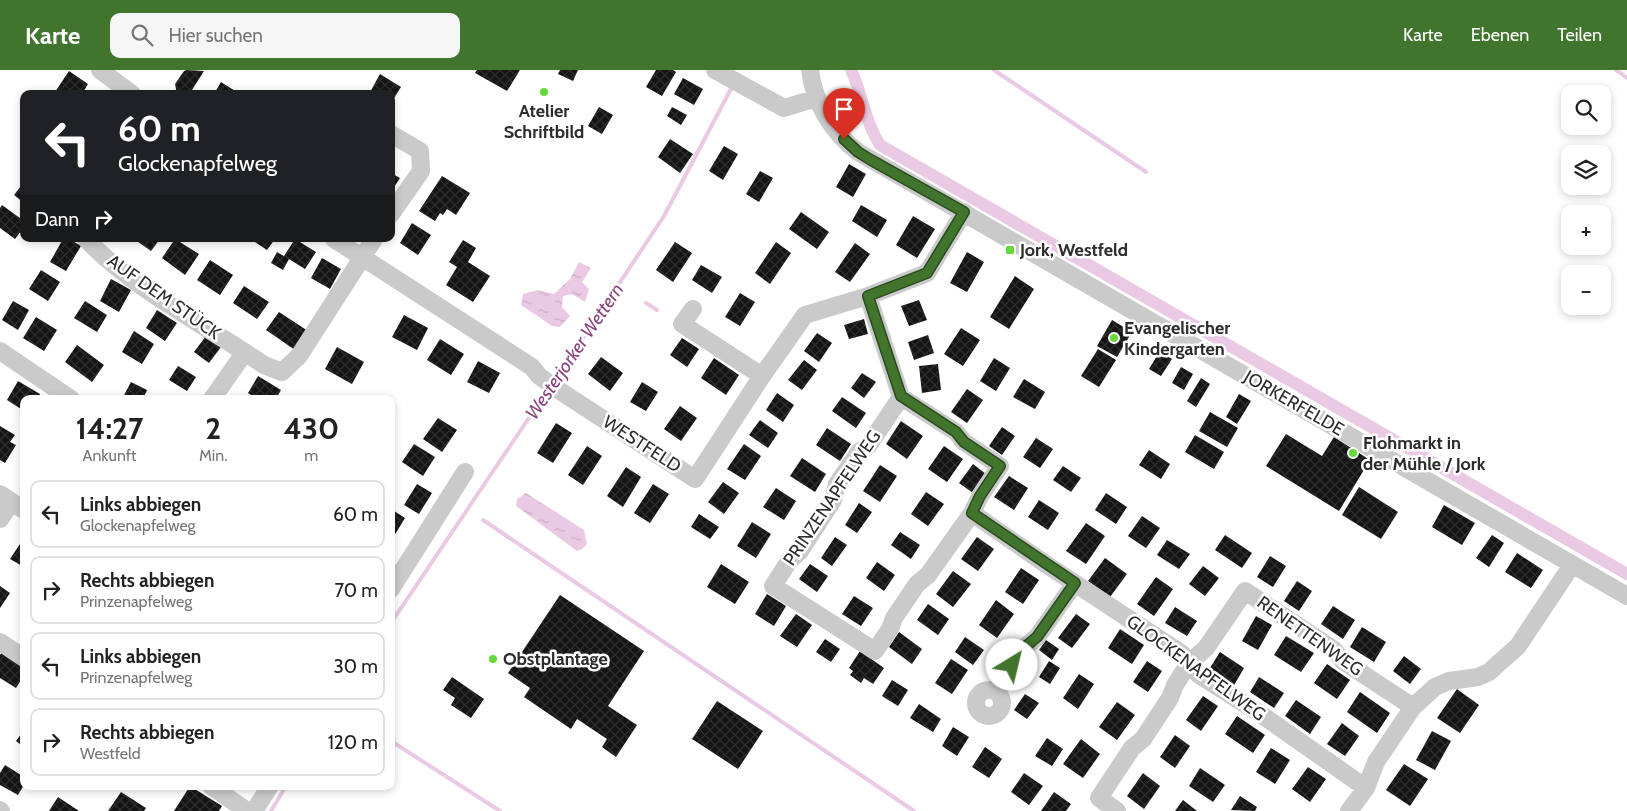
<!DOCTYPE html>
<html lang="de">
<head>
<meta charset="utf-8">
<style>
	:root { --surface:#fff; --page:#f6f6f6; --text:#222; --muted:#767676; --line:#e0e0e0; --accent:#41752d }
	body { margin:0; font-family:Cabin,sans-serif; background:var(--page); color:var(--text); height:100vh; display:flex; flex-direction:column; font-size:19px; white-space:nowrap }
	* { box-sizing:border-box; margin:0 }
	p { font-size:16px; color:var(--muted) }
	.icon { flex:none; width:28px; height:28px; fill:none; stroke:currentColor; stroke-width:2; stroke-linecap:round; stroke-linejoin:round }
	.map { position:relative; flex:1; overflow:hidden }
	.sheet { position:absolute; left:20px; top:325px; width:375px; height:395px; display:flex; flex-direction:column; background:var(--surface); border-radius:10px; box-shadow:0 2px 8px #0003 }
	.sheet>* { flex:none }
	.guide { position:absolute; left:20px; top:20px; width:375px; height:152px; border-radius:10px; box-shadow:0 2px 8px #0003; background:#202124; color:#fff; overflow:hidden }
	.controls { position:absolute; left:1561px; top:15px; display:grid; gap:10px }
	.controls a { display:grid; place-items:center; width:50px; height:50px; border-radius:10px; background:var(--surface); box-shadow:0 2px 8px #0003; font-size:25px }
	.pin { position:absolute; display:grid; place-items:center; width:42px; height:42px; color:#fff; margin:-51px -21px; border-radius:50% 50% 50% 0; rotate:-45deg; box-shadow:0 0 5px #0007 }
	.pin .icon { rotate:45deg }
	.me { position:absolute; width:55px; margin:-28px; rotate:36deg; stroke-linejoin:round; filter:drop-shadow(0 0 4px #0008) }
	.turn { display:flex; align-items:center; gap:18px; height:105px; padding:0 15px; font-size:22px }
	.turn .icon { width:65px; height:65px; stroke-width:2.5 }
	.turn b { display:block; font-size:35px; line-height:42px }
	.then { display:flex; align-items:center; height:48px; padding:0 15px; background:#0003; gap:10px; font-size:19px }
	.eta { display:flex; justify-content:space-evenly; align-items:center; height:85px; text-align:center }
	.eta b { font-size:30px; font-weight:800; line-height:35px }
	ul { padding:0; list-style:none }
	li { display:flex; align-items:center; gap:15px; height:68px; margin:0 10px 8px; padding:0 5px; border:2px solid var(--line); border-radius:10px }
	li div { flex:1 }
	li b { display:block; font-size:19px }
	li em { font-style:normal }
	header { display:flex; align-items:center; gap:30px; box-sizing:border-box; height:70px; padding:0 25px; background:var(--accent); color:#fff }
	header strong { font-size:24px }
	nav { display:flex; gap:28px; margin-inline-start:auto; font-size:18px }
	.search { width:350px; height:45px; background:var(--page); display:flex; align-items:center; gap:12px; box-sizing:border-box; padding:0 18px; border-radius:10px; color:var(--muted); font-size:19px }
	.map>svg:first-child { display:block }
	.water { fill:url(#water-ripples) }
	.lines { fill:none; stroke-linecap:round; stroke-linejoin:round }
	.stream { stroke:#e9c9e3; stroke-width:4 }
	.canal { stroke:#e9c9e3; stroke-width:12 }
	.building { fill:url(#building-cross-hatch) }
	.minor { stroke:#cacaca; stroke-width:18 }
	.route-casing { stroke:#2a4c1d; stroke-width:12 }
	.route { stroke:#41752d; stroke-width:9 }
	.poi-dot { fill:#66da3a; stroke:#fff; stroke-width:2 }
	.labels { text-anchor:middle; stroke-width:5; stroke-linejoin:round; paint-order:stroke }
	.poi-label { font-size:18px; font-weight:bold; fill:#2d2d2d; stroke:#fff; text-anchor:start }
	.street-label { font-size:18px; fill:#2d2d2d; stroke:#fff }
	.water-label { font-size:19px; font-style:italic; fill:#8a417c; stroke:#fff }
</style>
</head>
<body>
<header>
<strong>Karte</strong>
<div class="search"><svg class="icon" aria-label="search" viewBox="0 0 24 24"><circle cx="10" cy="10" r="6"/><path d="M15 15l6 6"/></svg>Hier suchen</div>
<nav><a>Karte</a><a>Ebenen</a><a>Teilen</a></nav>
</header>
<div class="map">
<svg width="1627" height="741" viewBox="0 0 1627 741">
	<defs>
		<pattern id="water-ripples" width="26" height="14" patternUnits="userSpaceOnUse" patternTransform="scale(1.25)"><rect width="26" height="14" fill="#e9c9e3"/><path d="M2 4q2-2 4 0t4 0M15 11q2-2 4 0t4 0" fill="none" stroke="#c8adc3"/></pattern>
		<pattern id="building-cross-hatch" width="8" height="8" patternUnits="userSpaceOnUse" patternTransform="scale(1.25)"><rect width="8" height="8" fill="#141414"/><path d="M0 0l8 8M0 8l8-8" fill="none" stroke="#2e2e2e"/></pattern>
	</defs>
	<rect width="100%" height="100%" fill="#fff"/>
	<path class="water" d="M579,192L591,198L582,212L589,219L585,232L572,224L563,226L562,237L570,246L560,257L552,256L521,235L523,224L538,220L554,224L570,209Z
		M526,423L584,460L587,474L582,479L577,481L516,436L517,429Z"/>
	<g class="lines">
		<path class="stream" d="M994,0L1146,102
			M1616,0L1627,8
			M646,233L657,240
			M555,310L664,146L733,15
			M483,450L914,741
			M391,553L549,318
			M391,671L500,741
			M271,741L286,716"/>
		<path class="canal" d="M851,0C863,25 865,52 880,75L1627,504"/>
	</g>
	<path class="building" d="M187,0L204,1L192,20L193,24H177L175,14L184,1Z
		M477,0H520L507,21L475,3Z
		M560,0H578L573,11L558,4Z
		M656,0H673L676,2L662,26L646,17Z
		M69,1L88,14L82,24L55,22Z
		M380,4L401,17L391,33V24H369Z
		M683,8L703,19L694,35L674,24Z
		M221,12L240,24H214Z
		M599,37L613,45L602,64L588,56Z
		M672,37L687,45L681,55L667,46Z
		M670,69L693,84L680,103L658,87Z
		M724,76L738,84L723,110L709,101Z
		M849,94L866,104L853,127L836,117Z
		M760,101L773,108L759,132L746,124Z
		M391,103L400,108L391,122Z
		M442,106L470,123L456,145L447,139L443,145L440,143L435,151L419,141Z
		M24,112V133L14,125Z
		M2,135L24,151V157L15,169L0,158V138Z
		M861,135L887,150L877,167L852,151Z
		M801,142L829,162L817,179L789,159Z
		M913,146L935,159L917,188L896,175Z
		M412,153L431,165L418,185L400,173Z
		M63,169H69L81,176L66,201L50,192Z
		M134,169H160L151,181Z
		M175,169L199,184L185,205L162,188Z
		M257,169H275L267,180L255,172Z
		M295,169L316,182L305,199L284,186Z
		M463,170L476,178L468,192L490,206L473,232L446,215L457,197L449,192Z
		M675,172L692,183L673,212L656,200Z
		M776,172L791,183L770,214L755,203Z
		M855,173L870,184L850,212L835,202Z
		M277,182L289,189L283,200L271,193Z
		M967,182L984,192L967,222L950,213Z
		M322,188L341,199L330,219L311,208Z
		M210,190L233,205L220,225L197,210Z
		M701,195L722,207L712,223L692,210Z
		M41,200L60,212L48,231L29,219Z
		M1015,206L1034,219L1009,259L990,247Z
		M111,209L131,220L119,242L100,231Z
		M244,216L269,232L257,249L233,233Z
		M740,223L755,232L740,256L725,247Z
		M919,230L927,250L909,256L901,236Z
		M13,231L29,240L18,260L2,250Z
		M85,231L107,245L97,262L74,248Z
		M157,240L177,253L165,271L146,258Z
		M279,242L308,261L295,280L266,260Z
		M404,245L428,258L417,280L392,267Z
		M36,247L57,260L44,281L23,268Z
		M864,249L868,264L849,269L844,255Z
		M1112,250L1132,262L1117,287L1097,276Z
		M961,258L980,270L963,296L944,284Z
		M134,261L154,274L142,294L122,282Z
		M817,263L832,273L819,292L804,281Z
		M928,265L934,283L914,290L908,272Z
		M206,266L221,277L209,293L194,282Z
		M682,268L699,279L687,297L670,285Z
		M440,269L464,284L451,305L427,290Z
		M77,275L104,295L92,312L65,292Z
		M337,277L364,292L352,314L325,299Z
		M1098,279L1116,290L1099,317L1081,306Z
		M1160,281L1172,289L1161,306L1149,299Z
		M601,287L623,303L610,321L588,304Z
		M714,288L739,305L726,325L701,308Z
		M994,288L1010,298L996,321L980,311Z
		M804,290L817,300L802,320L788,310Z
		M478,291L500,303L489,323L467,312Z
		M938,294L941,320L922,323L919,296Z
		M178,296L196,307L187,321L169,310Z
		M1181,297L1193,304L1184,320L1172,313Z
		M862,303L876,312L864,328L851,318Z
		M258,306L281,320L276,329H257L248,323Z
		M1201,308L1210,314L1196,337L1187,331Z
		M1024,309L1045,322L1035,339L1013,327Z
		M18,311L40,324L38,329H24V341L7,330Z
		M131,312L147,320L143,329H122Z
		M642,312L658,322L646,341L630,332Z
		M967,319L983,330L967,353L951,342Z
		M777,323L794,335L783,352L766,340Z
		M1239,324L1251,331L1237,354L1226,347Z
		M842,327L866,343L856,358L832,341Z
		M680,336L697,348L681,371L664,359Z
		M1210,342L1238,358L1227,377L1199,361Z
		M438,348L457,360L442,382L423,369Z
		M760,350L778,363L768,378L749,365Z
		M901,351L923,366L907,389L886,374Z
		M556,353L572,363L553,393L537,383Z
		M0,356L15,365L10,372L16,375L5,393L0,390Z
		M1002,357L1015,366L1002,385L989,376Z
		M827,358L851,374L840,391L816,375Z
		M1286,364L1322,386L1334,367L1370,390L1339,441L1266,396Z
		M1195,365L1224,382L1214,399L1185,382Z
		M1036,368L1053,379L1040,398L1023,387Z
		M414,374L435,387L423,406L402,392Z
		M744,374L761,386L745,410L727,399Z
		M587,376L602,386L583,415L568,405Z
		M944,376L963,389L947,412L928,399Z
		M1149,380L1170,394L1161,409L1139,395Z
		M802,388L826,404L815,422L790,406Z
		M973,394L986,404L973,423L959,413Z
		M880,395L897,406L880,432L863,421Z
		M1063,396L1081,408L1071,422L1053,410Z
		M626,397L641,407L623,437L607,426Z
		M1009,406L1028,418L1014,440L994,427Z
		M723,412L739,423L724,444L708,432Z
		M417,414L432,423L419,444L404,435Z
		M653,414L669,424L650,453L634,443Z
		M1359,417L1398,442L1381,469L1342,445Z
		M776,418L796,431L784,450L763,437Z
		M926,422L944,434L928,456L911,444Z
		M1106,423L1127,437L1116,454L1095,440Z
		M1039,430L1059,443L1048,460L1028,447Z
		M859,433L872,442L857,463L845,455Z
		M1444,435L1475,453L1462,475L1432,457Z
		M391,439L405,448L394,466L391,464Z
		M699,444L719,457L710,469L691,457Z
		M1142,446L1160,458L1146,478L1128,466Z
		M752,452L771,464L756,488L737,476Z
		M1086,453L1105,466L1086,494L1066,481Z
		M900,462L920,475L911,489L891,475Z
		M1225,465L1252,483L1242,498L1215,480Z
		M1492,465L1504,473L1489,497L1476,488Z
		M835,467L847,475L832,496L821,488Z
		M977,467L994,479L978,501L961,489Z
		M24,468V497L10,489Z
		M1167,470L1190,484L1179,499L1157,485Z
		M1517,483L1543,500L1531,518L1505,502Z
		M1270,486L1286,496L1273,517L1257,507Z
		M1105,488L1127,504L1110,527L1088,511Z
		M877,492L895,505L884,521L866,508Z
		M721,494L749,512L735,534L707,517Z
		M810,494L828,506L817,522L799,509Z
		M1203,496L1219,508L1205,526L1189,514Z
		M1021,498L1039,510L1023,534L1005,522Z
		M953,501L971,514L953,537L936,524Z
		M1156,507L1173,519L1154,546L1137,534Z
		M1297,511L1312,521L1299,541L1284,531Z
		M0,516L10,523L0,538Z
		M767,524L786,536L774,556L755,544Z
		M560,525L644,581L608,636L637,655L616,687L602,677L607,669L577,649L571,659L524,627L530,618L508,603Z
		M854,526L873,538L861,556L842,544Z
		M996,530L1014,544L997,568L979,555Z
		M928,534L949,549L938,565L917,550Z
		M1333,536L1355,550L1343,569L1321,554Z
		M1175,537L1197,551L1187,566L1165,553Z
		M796,544L812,555L797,577L780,566Z
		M1076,544L1090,554L1072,578L1058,568Z
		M1256,546L1272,555L1258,580L1242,571Z
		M1362,557L1386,572L1374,592L1350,577Z
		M1120,559L1144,575L1132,594L1108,578Z
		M899,562L922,579L912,594L889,577Z
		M1286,566L1314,583L1301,602L1274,585Z
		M965,567L984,580L973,595L955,582Z
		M825,569L840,579L831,592L816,582Z
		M1046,570L1059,579L1052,590L1039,580Z
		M860,581L884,598L873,614L864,608L861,613L850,605L853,601L849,598Z
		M2,582L24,596V605L16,618L0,608V585Z
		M1220,582L1244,598L1233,617L1208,601Z
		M1404,586L1421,599L1410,614L1393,601Z
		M951,589L968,600L952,624L935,613Z
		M1049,591L1060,598L1050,614L1039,607Z
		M1147,591L1162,601L1148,622L1133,612Z
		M1327,594L1350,610L1337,629L1314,613Z
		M1079,604L1094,614L1078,639L1063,628Z
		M452,607L484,629L471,648L451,635L455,628L443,620Z
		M1259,607L1284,623L1274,638L1250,622Z
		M892,610L908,620L898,636L882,626Z
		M1457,619L1479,635L1460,663L1437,648Z
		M1360,622L1390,643L1377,663L1347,642Z
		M1025,624L1039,633L1027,649L1014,640Z
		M1203,626L1218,636L1201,661L1186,650Z
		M1296,630L1321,647L1310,664L1285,646Z
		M717,631L763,661L738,699L692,669Z
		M1117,632L1135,645L1117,670L1099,657Z
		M919,634L941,649L933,662L910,648Z
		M1237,646L1265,665L1253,683L1225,664Z
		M1342,653L1359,666L1345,686L1327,674Z
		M953,657L969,667L957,686L942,676Z
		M24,660V677L16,671Z
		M1432,661L1451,671L1435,700L1416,690Z
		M1175,665L1190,676L1175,698L1160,687Z
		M1047,668L1063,679L1052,696L1035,686Z
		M1081,669L1100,684L1083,708L1063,694Z
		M985,677L1002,689L989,708L972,697Z
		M1271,678L1290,690L1275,714L1256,702Z
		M1404,694L1428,709L1410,736L1386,720Z
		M5,695L24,707V715L18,725L0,715V703Z
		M1308,697L1326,709L1310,732L1292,719Z
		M1200,698L1225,715L1213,732L1189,716Z
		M1024,703L1043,716L1029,735L1011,722Z
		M1143,703L1160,716L1144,739L1127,726Z
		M190,716L222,736L219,741H174Z
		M121,722L146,738L144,741H108Z
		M1054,722L1071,734L1066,741H1041Z
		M1240,726L1257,737L1255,741L1231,740Z
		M58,727L79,741H49Z
		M1183,730L1197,741H1175Z"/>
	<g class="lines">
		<path class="minor" d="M100,0L132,24
			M715,0L784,38L817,28
			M810,0C814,33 832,62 858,82L1627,526
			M391,64L420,81L421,101L391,144
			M86,169C134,220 206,255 264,295L282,302L299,286L374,169
			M334,169L532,297L539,306L560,321L695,409L762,306L805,245L868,226L927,203L964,142
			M868,226L901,327L956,362L964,372L1000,396L980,426L972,443L928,505L917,514L894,548L890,559L875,581L773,516L789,491L800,481L833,430L837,414L859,382L868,376L901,327
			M693,239L682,254L762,306
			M0,281L71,329
			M212,329L245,282
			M0,424L24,440
			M972,443L1047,495L1181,583L1199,605L1259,643L1366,718
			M0,449L12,432
			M391,519L465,402
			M0,572L24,588
			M976 633a13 13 0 1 1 26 0a13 13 0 1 1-26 0Z
			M996,622L1025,577L1037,567L1075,513
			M211,716L247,741
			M0,740L1,741
			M254,741L270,716
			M1117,741L1099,728L1132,678L1143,669L1170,628L1175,615L1189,593L1206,578L1245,521L1333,579L1343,591L1413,637
			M1349,741L1366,718L1376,692L1413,637L1435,617L1449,611L1478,607L1489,602L1518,576L1572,495"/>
	</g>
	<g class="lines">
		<defs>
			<path id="route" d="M844,69L858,82L871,90L964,142L927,203L868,226L901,326L956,362L964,372L1000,396L980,426L972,443L1075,513L1037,567L1025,577L1012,595"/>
		</defs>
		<use href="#route" class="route-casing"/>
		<use href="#route" class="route"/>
	</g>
	<g class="poi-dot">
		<circle cx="544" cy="22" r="5"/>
		<rect x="1005" y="175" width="10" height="10" rx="2.5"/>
		<circle cx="1114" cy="268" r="5"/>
		<circle cx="1353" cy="383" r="5"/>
		<circle cx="493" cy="589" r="5"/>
	</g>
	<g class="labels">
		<g class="poi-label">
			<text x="544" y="47" text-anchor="middle">Atelier<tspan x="544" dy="21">Schriftbild</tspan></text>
			<text x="1020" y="186">Jork, Westfeld</text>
			<text x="1124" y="264">Evangelischer<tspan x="1124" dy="21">Kindergarten</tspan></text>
			<text x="1363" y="379">Flohmarkt in<tspan x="1363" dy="21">der Mühle / Jork</tspan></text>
			<text x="503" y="595">Obstplantage</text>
		</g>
		<g class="street-label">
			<text transform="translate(164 227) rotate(35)" y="6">AUF DEM STÜCK</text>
			<text transform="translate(1294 333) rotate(30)" y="6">JORKERFELDE</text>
			<text transform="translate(642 374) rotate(33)" y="6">WESTFELD</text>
			<text transform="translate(832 428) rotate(-56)" y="6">PRINZENAPFELWEG</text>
			<text transform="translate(1310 566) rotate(35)" y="6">RENETTENWEG</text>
			<text transform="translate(1196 598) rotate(36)" y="6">GLOCKENAPFELWEG</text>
		</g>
		<g class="water-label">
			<text transform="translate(574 281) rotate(-56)" y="7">Westerjorker Wettern</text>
		</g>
	</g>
</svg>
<div class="controls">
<a><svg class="icon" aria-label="search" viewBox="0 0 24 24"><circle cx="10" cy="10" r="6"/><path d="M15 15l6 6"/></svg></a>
<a><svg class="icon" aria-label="layers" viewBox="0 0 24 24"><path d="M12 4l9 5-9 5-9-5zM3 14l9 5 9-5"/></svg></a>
<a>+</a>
<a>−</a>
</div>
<div class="pin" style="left:844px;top:69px;background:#d93025"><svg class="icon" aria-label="arrive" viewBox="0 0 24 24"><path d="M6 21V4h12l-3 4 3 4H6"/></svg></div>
<svg class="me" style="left:1012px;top:595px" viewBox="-20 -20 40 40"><circle r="19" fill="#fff"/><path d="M0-13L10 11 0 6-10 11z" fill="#41752d"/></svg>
<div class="guide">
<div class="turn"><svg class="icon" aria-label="left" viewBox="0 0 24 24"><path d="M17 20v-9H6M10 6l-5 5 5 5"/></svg><div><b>60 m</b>Glockenapfelweg</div></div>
<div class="then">Dann<svg class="icon" aria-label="right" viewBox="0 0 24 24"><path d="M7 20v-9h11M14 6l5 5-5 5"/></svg></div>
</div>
<section class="sheet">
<div class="eta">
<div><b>14:27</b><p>Ankunft</p></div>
<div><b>2</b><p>Min.</p></div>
<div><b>430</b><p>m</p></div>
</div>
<ul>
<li><svg class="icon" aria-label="left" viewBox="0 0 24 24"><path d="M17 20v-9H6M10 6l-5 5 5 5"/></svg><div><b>Links abbiegen</b><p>Glockenapfelweg</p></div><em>60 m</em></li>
<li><svg class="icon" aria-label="right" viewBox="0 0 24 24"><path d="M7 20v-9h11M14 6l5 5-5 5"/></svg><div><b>Rechts abbiegen</b><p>Prinzenapfelweg</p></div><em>70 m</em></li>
<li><svg class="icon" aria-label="left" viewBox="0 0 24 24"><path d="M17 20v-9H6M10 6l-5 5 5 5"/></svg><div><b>Links abbiegen</b><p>Prinzenapfelweg</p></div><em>30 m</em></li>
<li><svg class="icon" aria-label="right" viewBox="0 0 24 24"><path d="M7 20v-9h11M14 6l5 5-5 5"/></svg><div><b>Rechts abbiegen</b><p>Westfeld</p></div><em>120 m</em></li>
</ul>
</section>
</div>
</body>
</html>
